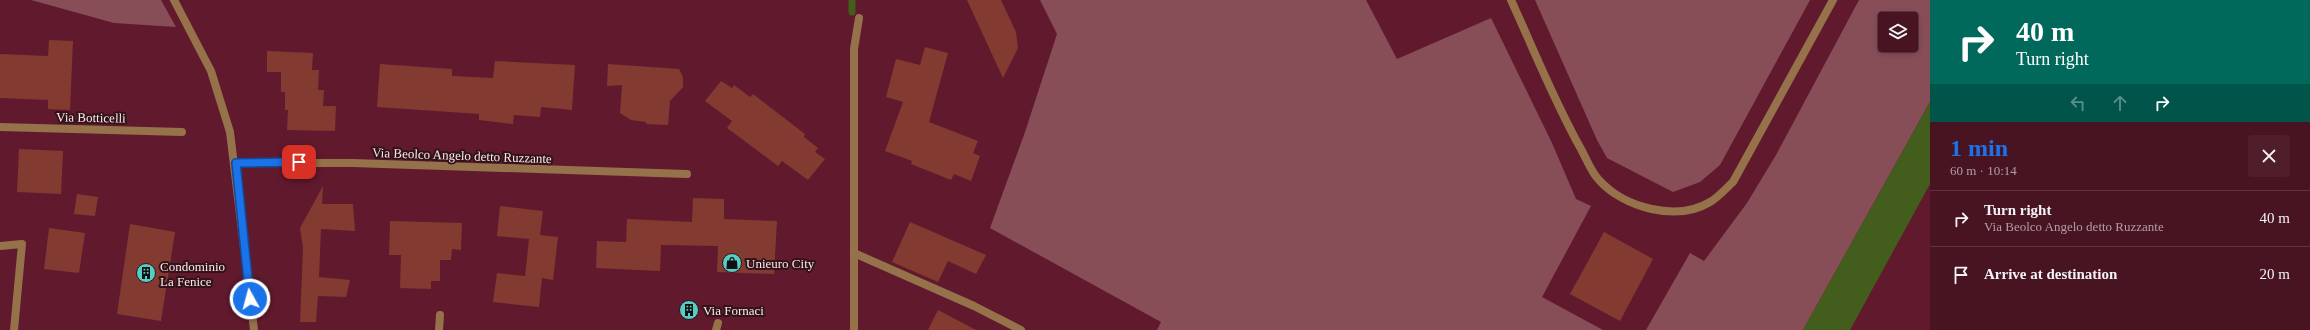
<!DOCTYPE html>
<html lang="en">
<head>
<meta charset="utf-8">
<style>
	:root { --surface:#491422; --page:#501d2a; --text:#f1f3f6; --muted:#b19ea5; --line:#613340; --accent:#1a73e8 }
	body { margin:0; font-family:Georgia,serif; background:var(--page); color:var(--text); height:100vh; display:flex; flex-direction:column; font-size:15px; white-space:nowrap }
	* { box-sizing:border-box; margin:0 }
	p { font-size:13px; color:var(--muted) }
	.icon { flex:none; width:22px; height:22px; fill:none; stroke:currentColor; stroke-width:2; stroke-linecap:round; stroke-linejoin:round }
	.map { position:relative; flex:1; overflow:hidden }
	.details { display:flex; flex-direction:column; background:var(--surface); width:380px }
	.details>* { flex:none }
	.banner { background:#00695c; color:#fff; overflow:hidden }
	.buttons { position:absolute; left:1878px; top:12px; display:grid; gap:8px }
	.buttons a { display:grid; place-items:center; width:40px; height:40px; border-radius:4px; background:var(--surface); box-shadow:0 2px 6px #0003,0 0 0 1px var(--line); font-size:20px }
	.pin { position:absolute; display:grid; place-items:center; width:34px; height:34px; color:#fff; margin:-17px; border-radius:8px; box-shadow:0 2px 6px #0006 }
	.me { position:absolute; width:44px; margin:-22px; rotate:353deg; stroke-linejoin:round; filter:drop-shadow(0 0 3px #0008) }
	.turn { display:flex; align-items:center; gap:14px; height:84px; padding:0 20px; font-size:18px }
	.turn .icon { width:52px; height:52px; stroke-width:2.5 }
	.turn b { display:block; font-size:28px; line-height:34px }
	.lanes { display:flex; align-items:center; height:38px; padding:0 20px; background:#0003; justify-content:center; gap:20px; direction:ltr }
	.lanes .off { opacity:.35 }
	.round { display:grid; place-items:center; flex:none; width:42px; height:42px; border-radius:4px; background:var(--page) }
	.summary { display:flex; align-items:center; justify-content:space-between; height:68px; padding:0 20px }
	h1 { font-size:24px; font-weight:600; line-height:30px; color:var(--accent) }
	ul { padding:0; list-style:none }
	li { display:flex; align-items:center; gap:12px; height:56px; padding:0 20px; border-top:1px solid var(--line) }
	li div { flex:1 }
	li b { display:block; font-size:15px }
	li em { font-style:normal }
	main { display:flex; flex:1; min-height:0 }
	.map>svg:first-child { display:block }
	.green { fill:#874e58; fill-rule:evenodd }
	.water { fill:#435d1c }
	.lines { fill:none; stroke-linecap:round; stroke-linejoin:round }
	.stream { stroke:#435d1c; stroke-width:7 }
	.building { fill:#833a31 }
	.lane { stroke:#95724a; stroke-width:8 }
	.street { stroke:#95724a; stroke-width:8 }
	.route-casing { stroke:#114b97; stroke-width:10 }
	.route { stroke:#1a73e8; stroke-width:7 }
	.labels { text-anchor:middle; stroke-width:4; stroke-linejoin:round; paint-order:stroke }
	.street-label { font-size:13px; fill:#fbe8eb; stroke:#33131a }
	.poi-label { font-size:13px; fill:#fbe8eb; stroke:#33131a; text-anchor:start }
</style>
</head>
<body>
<main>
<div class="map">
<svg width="1930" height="330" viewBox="0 0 1930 330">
	<rect width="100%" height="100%" fill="#611a2d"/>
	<path class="green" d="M31,0H161L176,27L114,23Z
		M1040,0H1366L1397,59L1491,18L1552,143L1576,199L1591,206L1542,297L1603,330H1157L1161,322L990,228L1025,132L1057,34Z
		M1535,0H1810L1720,165L1700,182L1673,192L1607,158L1597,140Z
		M1859,0H1930V102L1803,330H1646L1690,253L1704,261L1747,203L1776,155ZM1885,19H1911V45H1885Z"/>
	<path class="water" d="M1930,102V184L1850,330H1803Z"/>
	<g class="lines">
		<path class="stream" d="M852,12V0"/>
	</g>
	<path class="building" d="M967,0H1001L1016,32L1018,48L1003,78Z
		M49,40L73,41L70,110L48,109V100L0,98V54L48,56Z
		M925,47L948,53L929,122L978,141L973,153L980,156L971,181L954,174L951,180L911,164L912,161L885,151L903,102L886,97L896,59L920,65Z
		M267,51L313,53L312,70H319L318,90H324L323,106H336L335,131L287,130L288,110H285V92H281V72H267Z
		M495,61L575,65L572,110L541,107L540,117L514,115L513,124L479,120V114L377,107L380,64L452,69V76L493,78Z
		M608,64L679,69L683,77V87L670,101L668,125L646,124V122L631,120L620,113L622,85L607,86Z
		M721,81L732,88L734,85L750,97L753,94L805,134L804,137L818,148L815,152L825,159L808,180L782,161L778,166L727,128L732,121L705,101Z
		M19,149L63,151L61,194L17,192Z
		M323,186L322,204H353L355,231L321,229L319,277L350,280L346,297L318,296L316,322H300L303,248L300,228Z
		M77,194L98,197L95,216L74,214Z
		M693,198L724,199V219L777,221L774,274L717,272L718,246L661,245L660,271L596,268L597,241L626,242L627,219L692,222Z
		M500,206L543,211L540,235L558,237L553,280L542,278L539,307L493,302L497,273L525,276L529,239L497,236Z
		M390,221L462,223L461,250L452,249L451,260H440V281H431V289L400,288L401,255H389Z
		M910,222L986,255L976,274L948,261L938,282L892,262Z
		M130,224L175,232L161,321L117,314Z
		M49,228L85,233L79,273L44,269Z
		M1604,232L1653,259L1620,321L1570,294Z
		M938,310L976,330H928Z"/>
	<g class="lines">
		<path class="lane" d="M854,253L974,306L1021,330"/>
		<path class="street" d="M174,0L211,71L230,132L254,330
			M1511,0C1534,50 1554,101 1581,149C1586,158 1591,172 1599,180C1624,208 1677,222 1710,202C1719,197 1726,188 1733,182L1833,0
			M0,127L182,132
			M236,163H353L687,174
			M0,246L22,244L14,330
			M439,330L440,315
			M716,330L718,323
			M854,330V49L859,18"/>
	</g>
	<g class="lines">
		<defs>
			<path id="route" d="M250,299L236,163L299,162"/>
		</defs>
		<use href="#route" class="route-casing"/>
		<use href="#route" class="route"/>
	</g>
	<defs>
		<symbol id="shop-disc" viewBox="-11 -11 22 22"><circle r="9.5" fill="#55cec5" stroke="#33131a"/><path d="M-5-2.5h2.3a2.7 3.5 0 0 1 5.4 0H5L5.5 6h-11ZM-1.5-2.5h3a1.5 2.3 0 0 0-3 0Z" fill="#111"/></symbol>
		<symbol id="building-disc" viewBox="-11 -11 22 22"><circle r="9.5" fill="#55cec5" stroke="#33131a"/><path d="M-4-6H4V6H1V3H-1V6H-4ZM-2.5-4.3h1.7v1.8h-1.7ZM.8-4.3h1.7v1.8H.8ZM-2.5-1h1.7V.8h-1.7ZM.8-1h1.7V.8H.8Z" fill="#111"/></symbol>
	</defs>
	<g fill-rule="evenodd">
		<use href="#shop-disc" x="721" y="252" width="22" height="22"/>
		<use href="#building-disc" x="135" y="262" width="22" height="22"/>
		<use href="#building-disc" x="678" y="299" width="22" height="22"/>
	</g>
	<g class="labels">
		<g class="street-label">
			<text transform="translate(91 117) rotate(1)" y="5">Via Botticelli</text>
			<text transform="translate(462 155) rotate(2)" y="5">Via Beolco Angelo detto Ruzzante</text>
		</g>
		<g class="poi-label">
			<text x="746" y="268">Unieuro City</text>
			<text x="160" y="271">Condominio<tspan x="160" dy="15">La Fenice</tspan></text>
			<text x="703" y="315">Via Fornaci</text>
		</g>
	</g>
</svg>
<div class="buttons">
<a><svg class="icon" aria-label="layers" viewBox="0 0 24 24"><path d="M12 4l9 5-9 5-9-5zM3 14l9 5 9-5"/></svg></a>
</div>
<div class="pin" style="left:299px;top:162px;background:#d93025"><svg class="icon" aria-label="arrive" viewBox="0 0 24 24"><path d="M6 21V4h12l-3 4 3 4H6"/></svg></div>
<svg class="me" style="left:250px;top:299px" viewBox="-20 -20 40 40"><circle r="17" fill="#1a73e8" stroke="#fff" stroke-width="3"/><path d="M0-11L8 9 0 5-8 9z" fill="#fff"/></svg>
</div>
<section class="details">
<div class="banner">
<div class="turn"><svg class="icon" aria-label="right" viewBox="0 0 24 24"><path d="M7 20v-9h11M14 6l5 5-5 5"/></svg><div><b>40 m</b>Turn right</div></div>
<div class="lanes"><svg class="icon off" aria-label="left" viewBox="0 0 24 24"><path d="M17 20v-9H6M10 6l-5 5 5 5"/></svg><svg class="icon off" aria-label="ahead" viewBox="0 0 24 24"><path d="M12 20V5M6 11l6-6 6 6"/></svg><svg class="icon" aria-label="right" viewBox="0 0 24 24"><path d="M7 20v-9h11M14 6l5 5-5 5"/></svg></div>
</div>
<div class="summary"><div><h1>1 min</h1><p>60 m · 10:14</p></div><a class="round"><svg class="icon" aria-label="close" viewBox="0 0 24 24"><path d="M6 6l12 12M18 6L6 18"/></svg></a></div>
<ul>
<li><svg class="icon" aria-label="right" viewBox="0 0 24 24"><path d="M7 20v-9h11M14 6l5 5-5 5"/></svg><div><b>Turn right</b><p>Via Beolco Angelo detto Ruzzante</p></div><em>40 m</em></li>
<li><svg class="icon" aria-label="arrive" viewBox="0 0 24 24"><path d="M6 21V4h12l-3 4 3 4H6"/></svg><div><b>Arrive at destination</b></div><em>20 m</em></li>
</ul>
</section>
</main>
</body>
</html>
